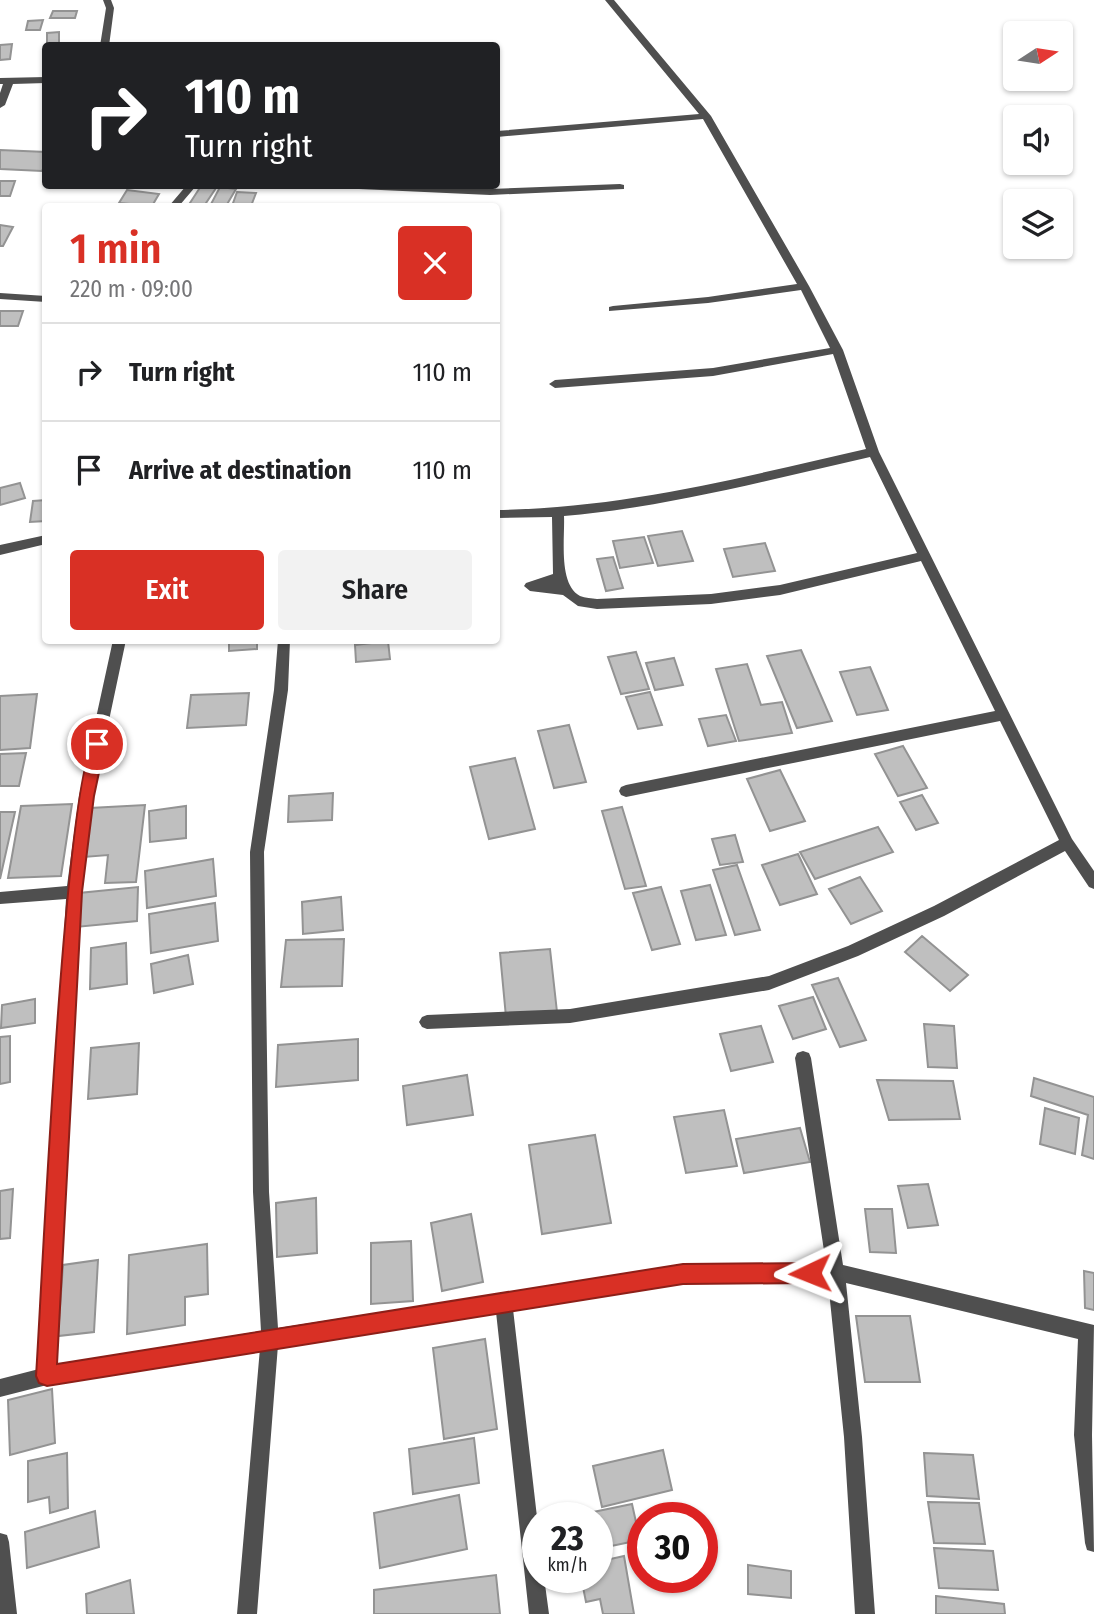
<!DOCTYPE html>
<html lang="en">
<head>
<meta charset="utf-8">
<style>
	:root { --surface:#fff; --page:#f2f2f2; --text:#202124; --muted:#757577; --line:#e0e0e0; --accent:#d93025 }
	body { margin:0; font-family:"Fira Sans Condensed",sans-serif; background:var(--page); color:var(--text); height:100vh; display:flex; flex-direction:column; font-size:26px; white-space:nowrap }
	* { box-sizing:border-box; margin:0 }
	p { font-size:23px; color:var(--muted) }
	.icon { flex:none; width:38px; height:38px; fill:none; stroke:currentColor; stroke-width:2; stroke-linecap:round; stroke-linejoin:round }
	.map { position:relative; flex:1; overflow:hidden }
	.panel { position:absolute; left:42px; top:203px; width:458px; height:441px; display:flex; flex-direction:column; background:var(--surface); border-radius:7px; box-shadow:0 2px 5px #0004 }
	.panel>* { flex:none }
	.banner { position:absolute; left:42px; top:42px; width:458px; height:147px; border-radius:7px; box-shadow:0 2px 5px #0004; background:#202124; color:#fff; overflow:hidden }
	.needle { width:46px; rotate:78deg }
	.tools { position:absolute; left:1003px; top:21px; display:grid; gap:14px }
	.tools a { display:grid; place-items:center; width:70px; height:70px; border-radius:7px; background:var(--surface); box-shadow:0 2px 5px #0004; font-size:35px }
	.speed { position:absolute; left:522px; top:1502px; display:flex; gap:14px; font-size:35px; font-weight:700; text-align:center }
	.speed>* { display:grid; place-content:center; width:91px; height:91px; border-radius:50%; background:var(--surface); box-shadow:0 2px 5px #0004; line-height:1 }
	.speed small { font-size:18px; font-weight:400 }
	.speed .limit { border:10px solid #d22; background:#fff; color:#111 }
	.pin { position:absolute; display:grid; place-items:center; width:60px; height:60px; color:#fff; margin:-30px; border:4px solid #fff; border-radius:50%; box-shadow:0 2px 7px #0007 }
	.me { position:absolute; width:77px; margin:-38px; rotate:268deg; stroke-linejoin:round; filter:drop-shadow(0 0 5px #0008) }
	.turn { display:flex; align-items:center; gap:24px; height:147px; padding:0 28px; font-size:32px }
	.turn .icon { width:91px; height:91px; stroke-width:2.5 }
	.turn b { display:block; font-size:49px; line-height:60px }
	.round { display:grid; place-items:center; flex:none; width:74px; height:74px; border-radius:7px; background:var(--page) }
	.overview { display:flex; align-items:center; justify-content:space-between; height:119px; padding:0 28px }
	h1 { font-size:42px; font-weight:600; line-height:52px; color:var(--accent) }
	.action { display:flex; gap:14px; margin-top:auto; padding:14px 28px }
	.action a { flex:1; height:80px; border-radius:7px; background:var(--accent); color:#fff; font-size:28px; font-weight:600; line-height:80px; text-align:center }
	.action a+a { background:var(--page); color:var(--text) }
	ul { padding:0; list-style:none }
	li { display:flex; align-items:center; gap:21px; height:98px; padding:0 28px; border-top:2px solid var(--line) }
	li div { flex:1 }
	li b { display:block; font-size:26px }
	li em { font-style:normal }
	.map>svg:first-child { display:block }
	.building { fill:#bfbfbf; stroke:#939393; stroke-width:2 }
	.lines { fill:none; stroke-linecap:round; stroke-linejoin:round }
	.street { fill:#4f4f4f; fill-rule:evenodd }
	.route { fill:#d93025; stroke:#8d1f18; stroke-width:2 }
</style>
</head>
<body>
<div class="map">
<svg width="1094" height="1614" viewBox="0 0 1094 1614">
	<rect width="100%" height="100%" fill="#fff"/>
	<path class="building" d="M53,11H77L75,18H50Z
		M43,20L40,30H26L28,21Z
		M59,32V43L47,45V33Z
		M12,44L10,59L0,60V45Z
		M0,150L46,152V163L42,171L0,169Z
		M0,181H15L10,196H0Z
		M201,186L216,188L204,206H188Z
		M220,187L236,189L226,206H210Z
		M127,190L159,194L152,206L119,203Z
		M237,192L256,193L251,206H232Z
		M0,225L13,227L3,246H0Z
		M0,311H23L18,326H0Z
		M20,483L25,498L0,505V488Z
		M46,500V521L30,522L33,501Z
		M682,531L693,561L658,566L648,536Z
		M644,537L653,563L620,568L613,541Z
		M765,543L775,571L733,577L724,549Z
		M613,557L623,588L606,591L597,559Z
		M229,640H257V649L229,651Z
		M388,641L390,659L356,662L355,645Z
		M801,650L832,721L797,728L767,656Z
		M636,652L649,689L621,694L608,657Z
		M674,658L683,685L655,690L646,663Z
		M747,664L761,705L782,702L792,733L739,741L716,669Z
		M870,667L888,710L857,715L840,672Z
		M650,692L662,725L638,729L626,697Z
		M249,693L246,725L187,728L191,695Z
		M37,694L30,748L0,750V696Z
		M726,715L736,741L708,746L699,719Z
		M569,725L586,782L554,788L538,731Z
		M903,746L927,788L898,796L875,754Z
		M26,753L19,786H0V754Z
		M515,758L535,829L489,839L470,767Z
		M780,770L805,821L770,831L747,779Z
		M333,793L332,820L288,822L289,796Z
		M922,795L938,823L916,830L900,802Z
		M72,804L61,876L8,878L21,806Z
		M145,805L136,882L105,883L108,855L84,857L90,808Z
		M186,806V838L150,842L149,811Z
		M622,807L646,886L625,889L602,811Z
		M0,812H15L0,879Z
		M878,827L893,852L815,879L800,852Z
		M735,835L743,862L720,865L712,839Z
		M798,854L817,894L780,905L762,865Z
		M213,859L216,896L147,908L145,871Z
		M737,865L760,930L735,935L713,870Z
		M860,877L882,911L851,924L829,889Z
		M710,885L726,935L696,940L681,891Z
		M138,887L137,921L76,927L79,893Z
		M661,887L680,944L652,950L633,893Z
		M341,897L343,930L303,934L302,902Z
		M215,903L218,941L151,953L149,914Z
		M922,936L968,975L950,991L905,952Z
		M344,939L342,986L281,987L286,940Z
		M126,943L127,984L90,989L91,948Z
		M550,949L557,1012L506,1017L500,953Z
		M188,955L193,984L154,993L151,964Z
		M838,978L866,1040L840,1047L812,985Z
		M813,997L826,1029L793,1039L779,1006Z
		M35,999V1023L1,1028L2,1005Z
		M924,1024L954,1026L957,1068L928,1067Z
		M761,1026L773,1062L731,1071L720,1034Z
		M10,1036V1082L0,1084V1037Z
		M358,1039V1080L276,1087L278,1045Z
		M139,1043L137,1094L88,1099L91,1048Z
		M467,1075L473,1115L407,1125L403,1086Z
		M1034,1078L1094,1097V1159L1082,1155L1088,1115L1031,1096Z
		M877,1080L953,1081L960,1119L889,1120Z
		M1045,1108L1079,1118L1075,1154L1040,1144Z
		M724,1110L737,1166L686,1173L674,1117Z
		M800,1128L810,1162L744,1173L736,1139Z
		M595,1135L611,1223L542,1234L529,1145Z
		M928,1184L938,1225L908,1228L898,1186Z
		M13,1189L10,1238L0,1239V1191Z
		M316,1198L317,1253L277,1257L276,1203Z
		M865,1209H892L896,1253L870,1252Z
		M471,1214L483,1282L442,1291L431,1223Z
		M411,1241L413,1301L371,1304V1243Z
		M207,1244L208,1294L185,1297V1325L127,1334L129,1255Z
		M98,1260L94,1332L58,1336L63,1265Z
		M1084,1271L1094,1273V1310L1085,1308Z
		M856,1316H910L920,1382H865Z
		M485,1339L497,1429L444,1439L433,1348Z
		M52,1389L55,1443L10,1455L8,1400Z
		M474,1438L479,1483L413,1494L409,1449Z
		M663,1450L672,1490L602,1507L593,1466Z
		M67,1453L68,1508L50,1513L49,1497L28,1502V1461Z
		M924,1453L973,1455L979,1499L927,1496Z
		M459,1495L467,1549L380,1568L374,1513Z
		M928,1502L979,1503L985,1544L934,1543Z
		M632,1504L640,1540L597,1549V1517H569Z
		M95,1511L99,1547L27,1568L25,1532Z
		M934,1548L993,1551L998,1590L939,1588Z
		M624,1556L634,1614H603L600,1599L586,1602L581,1577H597V1562Z
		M748,1565L791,1571V1598L748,1594Z
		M496,1575L500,1614H374V1590Z
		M130,1580L134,1614H87L86,1594Z
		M936,1596L1004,1604L1005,1614H936Z"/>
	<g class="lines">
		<path class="street" d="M103,0H111L114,8L109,46H100L106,8Z
			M605,0H614L711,116L809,286L843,350L879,452L1072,839L1094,871V889L1089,887L1065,851L944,916L858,956L769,990L570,1023L427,1029L422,1027L419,1022L422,1017L427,1015L570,1009L769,976L848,946L934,906L1059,840L1000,721L626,797L621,795L619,791L621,787L626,785L995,711L921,561L780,595L711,604L597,609L578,606L563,595L530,591L524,586L526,583L553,574L552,517L497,518V510C625,508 743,477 866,449L833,354L713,376L555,388L549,384L555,380L713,368L830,348L801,290L708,303L609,311V307L613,306L708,297L797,284L703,119L497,137V131L699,114ZM870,457L917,553L780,585L711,594L597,599C592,598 585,598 580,596C558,584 565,538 564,516C668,507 768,480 870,457Z
			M46,77V83L13,84L5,105L0,108V93L3,84H0V78Z
			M620,184L624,185V189L490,195L359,189L354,186H414L490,189Z
			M186,186H196L179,206H169Z
			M0,293L46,296V302L0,299Z
			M46,535V544L0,555V545Z
			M113,640H126L93,796L81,892L56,1366L261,1331L253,1192L250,852L274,690L278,640H290L288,690L264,852L269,1192L278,1328L683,1265L826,1264L795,1058L797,1053L803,1051L809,1053L811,1058L843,1265L1094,1325L1092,1435L1094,1552L1087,1550L1085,1543L1074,1435L1078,1339L846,1283L862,1437L875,1614H855L844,1437L828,1281L683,1283L513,1309L537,1517V1577H544L549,1614H529L496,1312L278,1345L257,1614H237L260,1348L47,1385L0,1397V1379L39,1369L66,899L0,904V892L67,886L79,796Z
			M0,1533L7,1535L9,1542L17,1614H0Z"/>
	</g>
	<path class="route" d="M97,738L105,744L94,796L82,892L57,1364L683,1264L810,1263L816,1266L819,1273L816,1280L810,1283L683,1284L47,1386L39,1383L36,1376C41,1307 65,749 97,738Z"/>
</svg>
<div class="tools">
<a><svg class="needle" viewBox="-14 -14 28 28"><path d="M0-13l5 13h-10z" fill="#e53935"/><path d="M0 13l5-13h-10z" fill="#757577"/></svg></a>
<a><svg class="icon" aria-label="sound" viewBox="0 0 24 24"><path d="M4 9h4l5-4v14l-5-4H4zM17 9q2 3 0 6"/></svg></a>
<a><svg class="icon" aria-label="layers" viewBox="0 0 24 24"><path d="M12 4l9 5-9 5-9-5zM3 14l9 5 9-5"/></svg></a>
</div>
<div class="speed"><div>23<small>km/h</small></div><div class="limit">30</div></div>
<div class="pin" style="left:97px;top:744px;background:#d93025"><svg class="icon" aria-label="arrive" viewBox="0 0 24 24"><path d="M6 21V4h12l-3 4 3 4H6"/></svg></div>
<svg class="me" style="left:810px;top:1273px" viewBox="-20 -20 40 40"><path d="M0-17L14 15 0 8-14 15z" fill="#d93025" stroke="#fff" stroke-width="4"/></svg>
<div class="banner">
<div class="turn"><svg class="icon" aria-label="right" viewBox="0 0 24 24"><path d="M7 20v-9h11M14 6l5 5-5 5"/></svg><div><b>110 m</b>Turn right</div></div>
</div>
<section class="panel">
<div class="overview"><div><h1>1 min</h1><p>220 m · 09:00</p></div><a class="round" style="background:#d93025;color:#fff"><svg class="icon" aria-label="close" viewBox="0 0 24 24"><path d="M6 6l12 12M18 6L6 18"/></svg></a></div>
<ul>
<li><svg class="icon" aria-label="right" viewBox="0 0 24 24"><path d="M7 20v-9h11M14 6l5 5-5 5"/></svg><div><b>Turn right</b></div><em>110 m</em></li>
<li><svg class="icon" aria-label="arrive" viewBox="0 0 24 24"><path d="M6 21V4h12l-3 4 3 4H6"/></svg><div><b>Arrive at destination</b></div><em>110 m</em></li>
</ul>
<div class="action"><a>Exit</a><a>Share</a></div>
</section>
</div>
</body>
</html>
